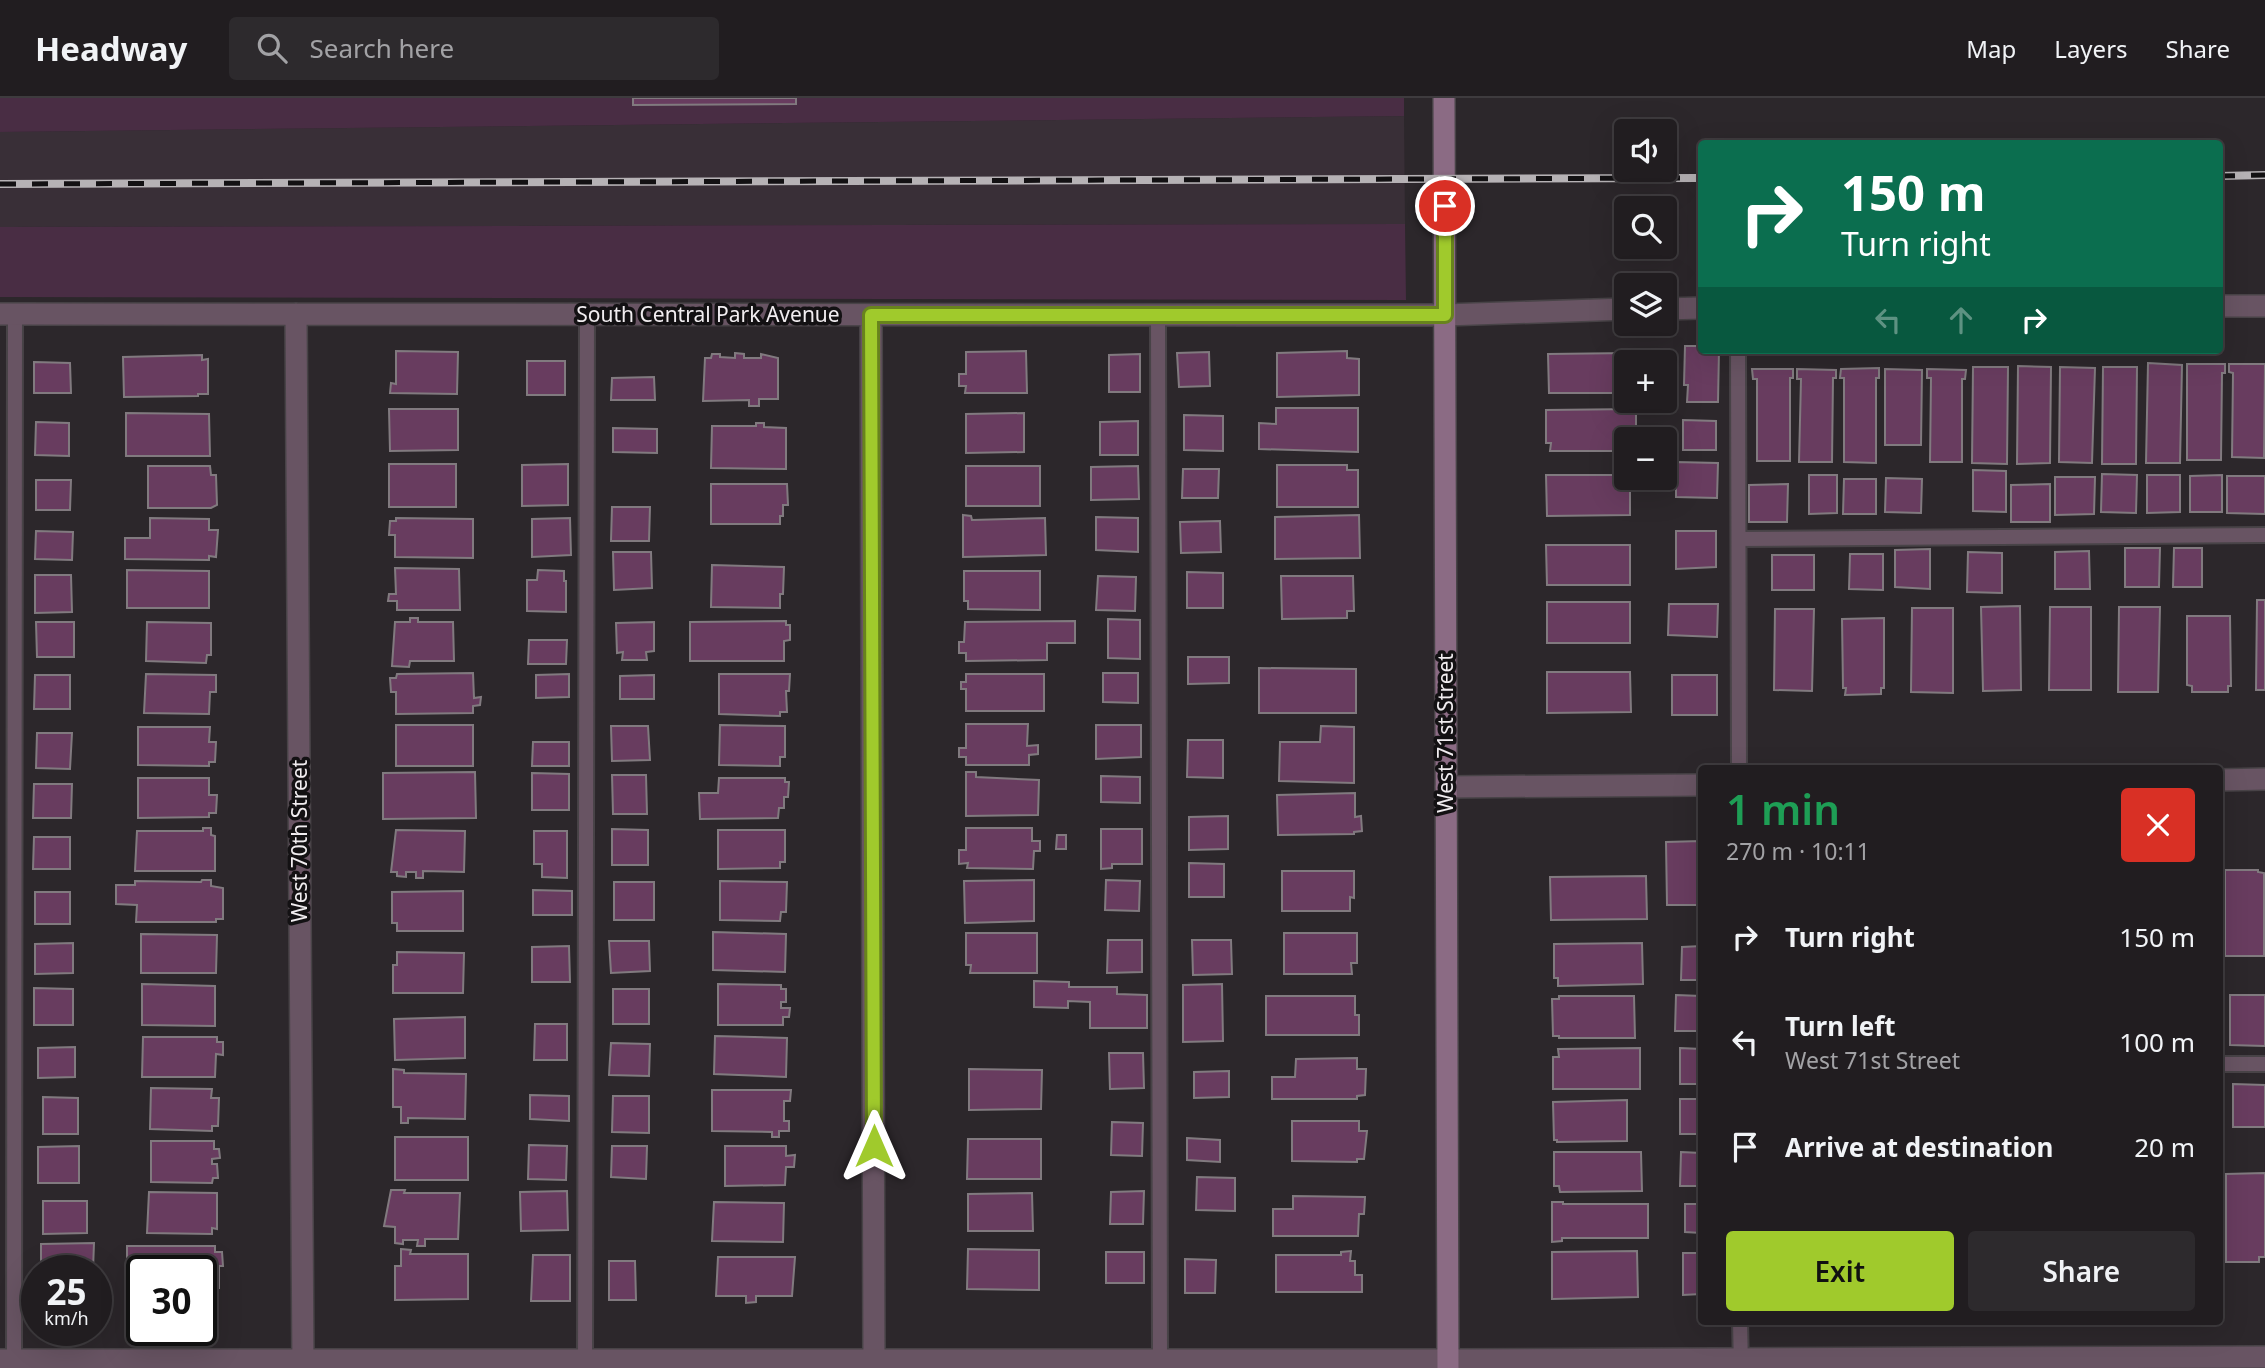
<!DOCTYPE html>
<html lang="en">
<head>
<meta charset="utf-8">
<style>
	:root { --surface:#211d20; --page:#2d2a2d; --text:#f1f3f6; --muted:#a2a2a5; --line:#3e3b3e; --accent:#a0ca2c }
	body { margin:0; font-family:"Noto Sans",sans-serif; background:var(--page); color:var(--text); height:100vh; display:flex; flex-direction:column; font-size:26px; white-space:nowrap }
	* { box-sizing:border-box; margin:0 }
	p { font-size:23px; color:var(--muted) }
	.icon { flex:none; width:38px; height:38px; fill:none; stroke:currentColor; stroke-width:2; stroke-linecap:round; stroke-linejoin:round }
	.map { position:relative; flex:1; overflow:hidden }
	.sheet { position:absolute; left:1698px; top:667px; width:525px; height:560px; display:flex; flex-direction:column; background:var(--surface); border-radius:7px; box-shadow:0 7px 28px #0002,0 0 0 2px var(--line) }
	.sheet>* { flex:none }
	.hud { position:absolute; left:1698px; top:42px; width:525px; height:214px; border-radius:7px; box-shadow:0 7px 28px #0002,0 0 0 2px var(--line); background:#0b6e4f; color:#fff; overflow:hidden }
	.buttons { position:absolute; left:1614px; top:21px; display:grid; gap:14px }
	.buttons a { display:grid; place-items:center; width:63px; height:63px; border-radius:7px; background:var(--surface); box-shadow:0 7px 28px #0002,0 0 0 2px var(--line); font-size:35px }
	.speed { position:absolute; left:21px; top:1157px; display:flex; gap:14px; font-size:35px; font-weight:700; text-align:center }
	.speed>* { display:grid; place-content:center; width:91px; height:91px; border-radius:50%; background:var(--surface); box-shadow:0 7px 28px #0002,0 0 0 2px var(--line); line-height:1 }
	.speed small { font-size:18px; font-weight:400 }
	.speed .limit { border:4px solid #111; border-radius:10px; background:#fff; color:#111 }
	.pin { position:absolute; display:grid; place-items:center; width:60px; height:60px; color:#fff; margin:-30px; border:4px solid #fff; border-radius:50%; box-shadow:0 2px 7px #0007 }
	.me { position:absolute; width:77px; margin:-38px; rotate:0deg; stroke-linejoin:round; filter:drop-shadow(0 0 5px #0008) }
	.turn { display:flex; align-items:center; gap:24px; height:147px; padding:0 28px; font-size:32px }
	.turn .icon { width:91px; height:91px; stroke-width:2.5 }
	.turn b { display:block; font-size:49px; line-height:60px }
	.lanes { display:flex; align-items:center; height:66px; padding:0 28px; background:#0003; justify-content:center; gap:35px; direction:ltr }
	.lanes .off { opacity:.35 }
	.round { display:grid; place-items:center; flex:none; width:74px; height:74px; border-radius:7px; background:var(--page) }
	.head { display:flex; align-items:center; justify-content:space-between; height:119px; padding:0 28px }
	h1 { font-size:42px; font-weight:600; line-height:52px; color:#1e9e55 }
	.cta { display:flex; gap:14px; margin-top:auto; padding:14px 28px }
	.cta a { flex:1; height:80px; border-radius:7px; background:var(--accent); color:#111; font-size:28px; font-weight:600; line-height:80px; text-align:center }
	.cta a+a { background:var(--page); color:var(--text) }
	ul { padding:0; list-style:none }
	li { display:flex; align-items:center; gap:21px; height:105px; padding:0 28px }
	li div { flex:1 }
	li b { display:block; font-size:26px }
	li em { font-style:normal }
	header { display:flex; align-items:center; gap:42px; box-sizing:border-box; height:98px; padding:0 35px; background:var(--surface); border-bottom:2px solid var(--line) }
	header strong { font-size:33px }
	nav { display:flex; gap:38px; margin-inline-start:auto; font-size:24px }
	.search { width:490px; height:63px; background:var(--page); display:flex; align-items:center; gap:18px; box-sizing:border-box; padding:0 24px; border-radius:7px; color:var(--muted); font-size:26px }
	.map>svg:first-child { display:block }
	.built { fill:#392f37 }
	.green { fill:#492d44 }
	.building { fill:#683c5f; stroke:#817a7f; stroke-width:2 }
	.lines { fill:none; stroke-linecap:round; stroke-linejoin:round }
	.service-casing { stroke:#484347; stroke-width:18 }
	.minor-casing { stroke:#484347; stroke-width:24 }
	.tertiary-casing { stroke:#484347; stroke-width:24 }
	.secondary-casing { stroke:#484347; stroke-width:24 }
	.service { stroke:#685463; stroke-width:14 }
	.minor { stroke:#685463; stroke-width:21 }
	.tertiary { stroke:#685463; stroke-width:21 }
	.secondary { stroke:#8b6b84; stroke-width:21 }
	.rail-casing { stroke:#b6b2b5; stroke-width:8 }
	.rail { stroke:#131113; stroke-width:5; stroke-dasharray:16; stroke-linecap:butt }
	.route-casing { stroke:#68831d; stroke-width:18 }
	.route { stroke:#a0ca2c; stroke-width:12 }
	.labels { text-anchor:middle; stroke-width:7; stroke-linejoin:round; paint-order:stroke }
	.street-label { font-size:21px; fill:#f1edf0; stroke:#131113 }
</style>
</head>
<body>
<header>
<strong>Headway</strong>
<div class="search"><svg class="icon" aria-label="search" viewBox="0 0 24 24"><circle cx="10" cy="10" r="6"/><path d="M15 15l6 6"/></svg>Search here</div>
<nav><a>Map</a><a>Layers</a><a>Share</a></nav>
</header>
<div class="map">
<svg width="2265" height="1270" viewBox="0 0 2265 1270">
	<rect width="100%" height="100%" fill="#2c272b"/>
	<path class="built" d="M1404,18L1405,126L0,129V34Z"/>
	<path class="green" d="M0,0H1404V18L0,34Z
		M1405,126L1406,202L0,199V129Z"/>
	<path class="building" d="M633,0H796V6L633,7Z
		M1685,248H1701V252H1719L1718,304H1687L1688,287H1684Z
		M396,253L458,254L457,296L390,295L391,285L396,286Z
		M1026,253L1027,295H965L966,288H959V276H966V254Z
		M1347,253V260L1359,261V297L1277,299V255Z
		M1209,254L1210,288L1179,289L1177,255Z
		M735,255L744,256V260H761V256L778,260V301H759V308H749V302L703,303L705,260H711L712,256H720V259L735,260Z
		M1629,255V264H1626V295H1549L1548,256Z
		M1140,256V294H1109V257Z
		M202,257V262L208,261V296H198V298L124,299L123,259Z
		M527,263H565V297H527Z
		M34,264L70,265L71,295H34Z
		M2148,265L2182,267L2180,365H2146Z
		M2187,266H2225V275H2222L2221,362H2187Z
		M2229,266H2265L2264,360L2232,359L2233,275L2229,274Z
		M2018,268L2051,269L2050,365L2017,366Z
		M1973,269H2008L2007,366L1972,365Z
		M2060,269L2095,270L2092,365L2059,364Z
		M2103,269H2137L2136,366H2102Z
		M1879,270V280H1876V365L1844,364V280H1840L1841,271Z
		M1752,271H1793V280H1790V363H1757V281H1753Z
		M1797,271L1836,272V280H1833L1832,364H1799L1801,281H1797Z
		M1885,271L1922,272L1921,347H1885Z
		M1927,271L1966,272L1965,281H1962V364H1930L1931,280H1927Z
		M654,279L655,302H611L612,280Z
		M1276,310H1358V354L1259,351V325L1276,326Z
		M389,311H458V352L390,353Z
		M1636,311V341H1626V353H1550L1551,345H1546V312Z
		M126,315L209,316L210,358H126Z
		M1024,315V354L966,355V316Z
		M1184,317L1223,318V353L1184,352Z
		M1683,322L1716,323V352H1683Z
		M1138,323V357H1100V324Z
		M36,324L69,325V358L35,357Z
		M756,325H764V329L786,330V371L711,370L712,328H756Z
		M613,330L657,331V355L613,354Z
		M1676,364L1718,365L1717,400L1676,399Z
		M389,366H456V409H389Z
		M568,366V407L522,408V367Z
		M1277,367H1347V372H1358V409H1277Z
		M148,368H210L211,377H216L217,407L211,410H148Z
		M966,368H1040V408H966Z
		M1138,368L1139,401L1091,402V369Z
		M1183,371H1219L1218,400H1182Z
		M1973,372L2006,373V414L1973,413Z
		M2102,376L2137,377L2136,415L2101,414Z
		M1546,377H1626V380H1630V417L1547,418Z
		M1809,377H1837V415L1809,416Z
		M2147,377H2180V414L2147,415Z
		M2222,377V414H2190V378Z
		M2227,378H2265V416L2227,415Z
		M2055,379H2095L2094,416L2055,417Z
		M1886,380L1922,381L1921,415L1885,414Z
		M1844,381H1876V416H1843Z
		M36,382H71L70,412H36Z
		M711,386H787L788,407H783V418H780V426H711Z
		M1788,386L1787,424H1749V387Z
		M2050,386V424H2011V387Z
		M612,409H650L649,443H611Z
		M963,417L971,418L972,422L1045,420L1046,457L963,459Z
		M1359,417L1360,460L1275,461V419Z
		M1096,419L1138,420V454L1096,452Z
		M150,420L209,421V432H218L216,459L209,458V462L125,461V440H150Z
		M396,420L473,421V460L395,459V437H389L390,423H396Z
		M570,420L571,457L532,459V421Z
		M1220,423L1221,454L1181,455L1180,424Z
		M36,433L73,434L72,462L35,461Z
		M1676,433H1716V469L1676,471Z
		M1546,447H1630V487H1547Z
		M2125,450H2160L2159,489H2125Z
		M2174,450H2202V489H2173Z
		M1930,451V491L1895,489V452Z
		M2089,453L2090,491H2055V454Z
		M613,454H651L652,490L614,492Z
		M1968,454L2002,455V495L1967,494Z
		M1850,456H1883V492L1849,491Z
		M1772,457H1814V492H1772Z
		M712,467L784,469L783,496H780V510L711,509Z
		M395,470L459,471L460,512H397V503H388L389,496H396Z
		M127,472L209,473V510H127Z
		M538,472L564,473V483H566V514L527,513V482H537Z
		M964,473H1040V512L968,511V503H964Z
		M1187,474L1223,475V510H1187Z
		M35,477H71L72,514L35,515Z
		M1098,478L1136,479L1135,513L1096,512Z
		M1281,478H1353L1354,513H1347V520L1282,521Z
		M2257,502H2265V592H2256Z
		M1547,504H1630V545H1547Z
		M1669,506H1718L1717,539L1668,537Z
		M2020,508L2021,592L1983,593L1981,509Z
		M2050,509H2091V592H2049Z
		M2119,509H2160L2158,594H2118Z
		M1912,510H1953V595L1911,594Z
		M1775,511H1814L1812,593L1774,592Z
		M2187,518H2230L2231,588H2228V594H2192V588L2187,587Z
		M410,520H418V524H453L454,563H410L409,569L392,568L395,524H410Z
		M1884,520V590H1881V596L1845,597L1846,590H1843L1842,521Z
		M1108,521L1140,522V561L1108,560Z
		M786,523V527H790V542L784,543V563H690V524Z
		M1075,523V545H1047V562L966,563V555H959V544H964L965,524Z
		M36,524H74V559H37Z
		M147,524L211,525V557H207L206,565L146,563Z
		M654,524V553L646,554L647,562H622L623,554L617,555L616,525Z
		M529,542H567L566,566H528Z
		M1188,559H1229V585L1188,586Z
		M1259,570L1356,571V615H1259Z
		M1547,574H1630L1631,614L1547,615Z
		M473,575L474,600L481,599L480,607L473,608V615L396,616V594H391L390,580H396L397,576Z
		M1103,575H1138V605L1103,604Z
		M146,576L216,577V594H210L209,616L144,615Z
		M569,576V599L536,600V577Z
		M719,576H790L789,593H786L787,614H780V618L719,616Z
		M966,576H1044V613H966V591H961V584H966Z
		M35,577H70V611H34Z
		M654,577V601H620V578Z
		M1672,577H1717V617H1672Z
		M966,626H1028L1027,648L1038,647V656L1029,657V667H966V659H959V650H966Z
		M396,627H473V668H396Z
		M720,627L785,628V659H780V668L719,667Z
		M1096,627H1141V659L1096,661Z
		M611,628H648L650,662L612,663Z
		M1321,628L1354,629V685L1279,683L1280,644H1320Z
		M138,629H210L209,644H216L215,664H209V668L138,667Z
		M37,635H72L70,671L36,670Z
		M1188,642H1223V680L1187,679Z
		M533,644H569V668H532Z
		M475,674L476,720L383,721V675Z
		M966,674H976V679L1039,682L1038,717L966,718Z
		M532,675L569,676V712H532Z
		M612,677H646L647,716H613Z
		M1101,678L1140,679V705L1101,704Z
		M138,680H209V697H217L216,715H209V719L138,720Z
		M719,680H785V684H789L788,699H784V710H779L778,720L700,721L699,695H718Z
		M34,686H72L71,720H33Z
		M1355,695V719L1361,718L1362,733L1354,734V736L1278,737L1277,697Z
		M1228,718V751L1189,752V719Z
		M203,730H211V737L215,738V773H135L137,733H203Z
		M966,730H1032V743H1040V753H1034L1033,771L967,770L968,765L959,766V752H966Z
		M612,731L648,732V767H612Z
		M1101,731H1142V766H1112V770L1101,771Z
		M396,732L465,733L464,774L423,773V780H416V774H406V779L397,778V774H391Z
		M718,732H785V764H780V770L718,771Z
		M534,733H567V780L542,779V766H534Z
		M1057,737H1066V751H1056Z
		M34,739H70V771H33Z
		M1701,743V807H1667L1666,744Z
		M1189,765L1224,766V799H1189Z
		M2225,772H2258V774L2264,775V858H2225Z
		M1282,773H1354V800L1350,799V813H1282Z
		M1646,778L1647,821L1551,822L1550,779Z
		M202,782H211V788L223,790V821H216V824H136L137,807L116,806V787H135V783L201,784Z
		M1034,782V823L965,825L964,783Z
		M1106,782L1140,783L1139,813L1105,812Z
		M720,783L787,784L786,814H781L780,823L720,822Z
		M614,784H654V822H614Z
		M533,792L572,793V817H533Z
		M463,793V833H397V825H392V794Z
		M35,794H70V826H35Z
		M713,834L786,836L785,874L713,872Z
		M966,835H1037V875H970L971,867H966Z
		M1284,835H1357V865H1351L1352,876H1284Z
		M141,836L217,837L216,875H141Z
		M1108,842H1142V874L1107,875Z
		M1192,842H1231L1232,876L1193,877Z
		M609,843H649L650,873L611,875Z
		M73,845V875L35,876V846Z
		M1642,845L1643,886L1558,888V880H1554V846Z
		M569,848L570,884H532V849Z
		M1701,848V882H1681L1682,849Z
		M397,854L464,855L463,895H393V867H397Z
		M1034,883L1069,884V889H1117V896L1147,897V930H1090V904L1068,903V910L1034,909Z
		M142,886L215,888V928L142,927Z
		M718,886L781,887V891H786V904H781V910H790L789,919H783V927H718Z
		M1222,886L1223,943L1183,944V887Z
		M34,890L73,891V927H34Z
		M613,891H649V926H613Z
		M1676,897L1701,898V933H1675Z
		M2230,897H2265V948L2230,947Z
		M1266,898H1355V917H1359V937H1266Z
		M1559,898H1634L1635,940H1559V938H1553L1552,901H1559Z
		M465,919V960L395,962L394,921Z
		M535,926H567V962H534Z
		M715,938L787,940L786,979L714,976Z
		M143,939H217V944H223V957L216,956L215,979H142Z
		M611,945L650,946L649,978L609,977Z
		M75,949V979L38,980V950Z
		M1640,950V991H1553V959H1559L1558,951Z
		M1680,950L1701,951V986H1680Z
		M1109,955H1143L1144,990L1110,991Z
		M1357,960V971H1366L1365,997L1357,998V1001H1272V979H1295L1296,961Z
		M393,971L404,972V975L466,976L465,1021L408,1020V1025H401V1009H393Z
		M969,971L1042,972L1041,1011L969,1012Z
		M1229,973V999L1194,1000V974Z
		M2233,986L2265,987V1029H2233Z
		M151,990L212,991L211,1000H219L218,1028H212V1033L150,1031Z
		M712,992H791L790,1003H784V1023H789V1033H779V1039H772V1034L712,1033Z
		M530,997L569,998V1023L530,1021Z
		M613,998H649V1035L612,1034Z
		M43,999L78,1000V1036H43Z
		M1680,1001H1701V1036H1680Z
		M1627,1002V1043L1557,1044V1042H1554L1553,1004Z
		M1292,1023H1359V1033H1367L1364,1061H1357V1064L1292,1063Z
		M1112,1024L1143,1025L1142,1058L1111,1057Z
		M395,1039H468V1082H395Z
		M1187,1040L1220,1042V1064L1187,1062Z
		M968,1041H1041V1081H967Z
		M151,1043H214V1051H219L220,1060L212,1061V1066H217L218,1080H213L212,1085L151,1084Z
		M529,1047L567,1048L566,1082L528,1081Z
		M79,1048V1085H38V1049Z
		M612,1048H647L646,1081L611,1079Z
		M725,1048H786V1058L795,1057L794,1069H786L785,1087L725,1088Z
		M1554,1054H1641L1642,1093L1560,1094L1559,1088H1554Z
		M1681,1054L1701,1055V1088H1680Z
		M2265,1075V1159H2259V1164H2226V1076Z
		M1197,1079L1235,1080V1113L1196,1112Z
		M391,1092H405L404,1095H460L458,1141H425V1148H417L418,1142H403V1146L395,1145V1129L384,1128Z
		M567,1093L568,1132L521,1133L520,1094Z
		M1144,1093L1143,1126H1110L1111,1094Z
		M149,1094L217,1095V1131L212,1130V1136L147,1135Z
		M1032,1095L1033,1133H968V1096Z
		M1293,1098L1365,1099L1364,1116H1359L1358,1138H1273V1111H1293Z
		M43,1103H87V1135L43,1136Z
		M714,1104L784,1105L783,1144L712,1143Z
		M1552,1104H1563V1106H1648V1140H1562V1143L1552,1144Z
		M1685,1106H1701V1135L1685,1134Z
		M94,1145L93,1172H41V1146Z
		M127,1148H215V1154H222L223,1168H219V1190H201V1172H142V1190H127Z
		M401,1151L411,1152L410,1156H468V1201L395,1202V1168H401Z
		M968,1151L1039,1152V1192L967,1191Z
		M1351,1153L1350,1163H1355V1177H1362V1194H1276V1157H1341V1154Z
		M1637,1153L1638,1199L1552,1201V1154Z
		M1106,1154H1144V1185H1106Z
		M1683,1155H1701V1196L1683,1197Z
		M533,1157H570V1203H531Z
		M718,1159H795L792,1198H756V1204L746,1205V1198H716Z
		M1185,1161L1216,1162L1215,1195H1185Z
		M609,1163H635L636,1202H609Z"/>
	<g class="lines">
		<defs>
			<path id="service" d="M1158,217L1160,1269
				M1738,252L1739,670
				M1739,441L2265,437
				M2219,966H2265
				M1740,1223L1741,1269
				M14,1269L15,216
				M585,1269L587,217"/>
			<path id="minor" d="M2219,208H2265
				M1664,211L1701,210
				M0,216L1445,217L1626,211
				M296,216L303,1270
				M871,217L874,1270
				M2219,682L2265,681
				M1446,689L1701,687
				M1448,1262L2265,1259"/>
			<path id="tertiary" d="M0,1262H1448"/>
			<path id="secondary" d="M1444,0L1448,1270"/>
		</defs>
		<use href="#service" class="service-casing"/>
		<use href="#minor" class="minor-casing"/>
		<use href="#tertiary" class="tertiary-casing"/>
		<use href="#secondary" class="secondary-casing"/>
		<use href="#service" class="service"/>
		<use href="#minor" class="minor"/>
		<use href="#tertiary" class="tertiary"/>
		<use href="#secondary" class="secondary"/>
		<defs>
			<path id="rail" d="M2219,78L2265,77
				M0,86L1701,80"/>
		</defs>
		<use href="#rail" class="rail-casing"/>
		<use href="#rail" class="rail"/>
	</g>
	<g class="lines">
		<defs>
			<path id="route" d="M874,1048L871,217H1445V108"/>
		</defs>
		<use href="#route" class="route-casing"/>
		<use href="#route" class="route"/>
	</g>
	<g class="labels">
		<g class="street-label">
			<text x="708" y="224">South Central Park Avenue</text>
			<text transform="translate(1446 635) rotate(-90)" y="7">West 71st Street</text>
			<text transform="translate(300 743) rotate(-90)" y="7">West 70th Street</text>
		</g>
	</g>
</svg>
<div class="buttons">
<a><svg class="icon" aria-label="sound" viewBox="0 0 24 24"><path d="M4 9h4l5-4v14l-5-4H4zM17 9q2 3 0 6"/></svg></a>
<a><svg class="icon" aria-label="search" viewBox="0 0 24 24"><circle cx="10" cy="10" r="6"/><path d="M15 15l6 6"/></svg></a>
<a><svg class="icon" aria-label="layers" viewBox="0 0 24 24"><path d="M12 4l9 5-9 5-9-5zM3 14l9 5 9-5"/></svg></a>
<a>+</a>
<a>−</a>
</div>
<div class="speed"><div>25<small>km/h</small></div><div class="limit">30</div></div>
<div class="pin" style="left:1445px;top:108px;background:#d93025"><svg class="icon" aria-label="arrive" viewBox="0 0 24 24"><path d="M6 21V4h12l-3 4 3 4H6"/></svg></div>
<svg class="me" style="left:874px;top:1048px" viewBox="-20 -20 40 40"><path d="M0-17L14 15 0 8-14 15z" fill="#a0ca2c" stroke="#fff" stroke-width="4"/></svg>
<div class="hud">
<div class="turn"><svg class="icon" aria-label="right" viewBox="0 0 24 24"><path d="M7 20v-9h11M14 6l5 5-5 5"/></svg><div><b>150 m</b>Turn right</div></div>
<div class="lanes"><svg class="icon off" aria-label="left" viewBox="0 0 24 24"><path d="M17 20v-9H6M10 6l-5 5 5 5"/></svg><svg class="icon off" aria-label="ahead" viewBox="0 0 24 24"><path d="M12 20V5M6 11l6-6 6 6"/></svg><svg class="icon" aria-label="right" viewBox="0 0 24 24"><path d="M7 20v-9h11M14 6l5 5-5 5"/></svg></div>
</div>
<section class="sheet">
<div class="head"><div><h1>1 min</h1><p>270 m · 10:11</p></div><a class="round" style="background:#d93025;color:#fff"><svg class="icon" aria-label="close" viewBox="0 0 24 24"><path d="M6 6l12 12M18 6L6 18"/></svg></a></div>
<ul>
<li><svg class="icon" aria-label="right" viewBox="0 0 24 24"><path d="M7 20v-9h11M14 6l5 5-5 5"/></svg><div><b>Turn right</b></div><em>150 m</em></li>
<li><svg class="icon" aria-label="left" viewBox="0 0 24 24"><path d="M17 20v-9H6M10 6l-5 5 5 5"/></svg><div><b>Turn left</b><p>West 71st Street</p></div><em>100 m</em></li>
<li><svg class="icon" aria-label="arrive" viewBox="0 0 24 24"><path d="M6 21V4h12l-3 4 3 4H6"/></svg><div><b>Arrive at destination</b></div><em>20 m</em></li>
</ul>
<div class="cta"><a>Exit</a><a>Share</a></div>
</section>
</div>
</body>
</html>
